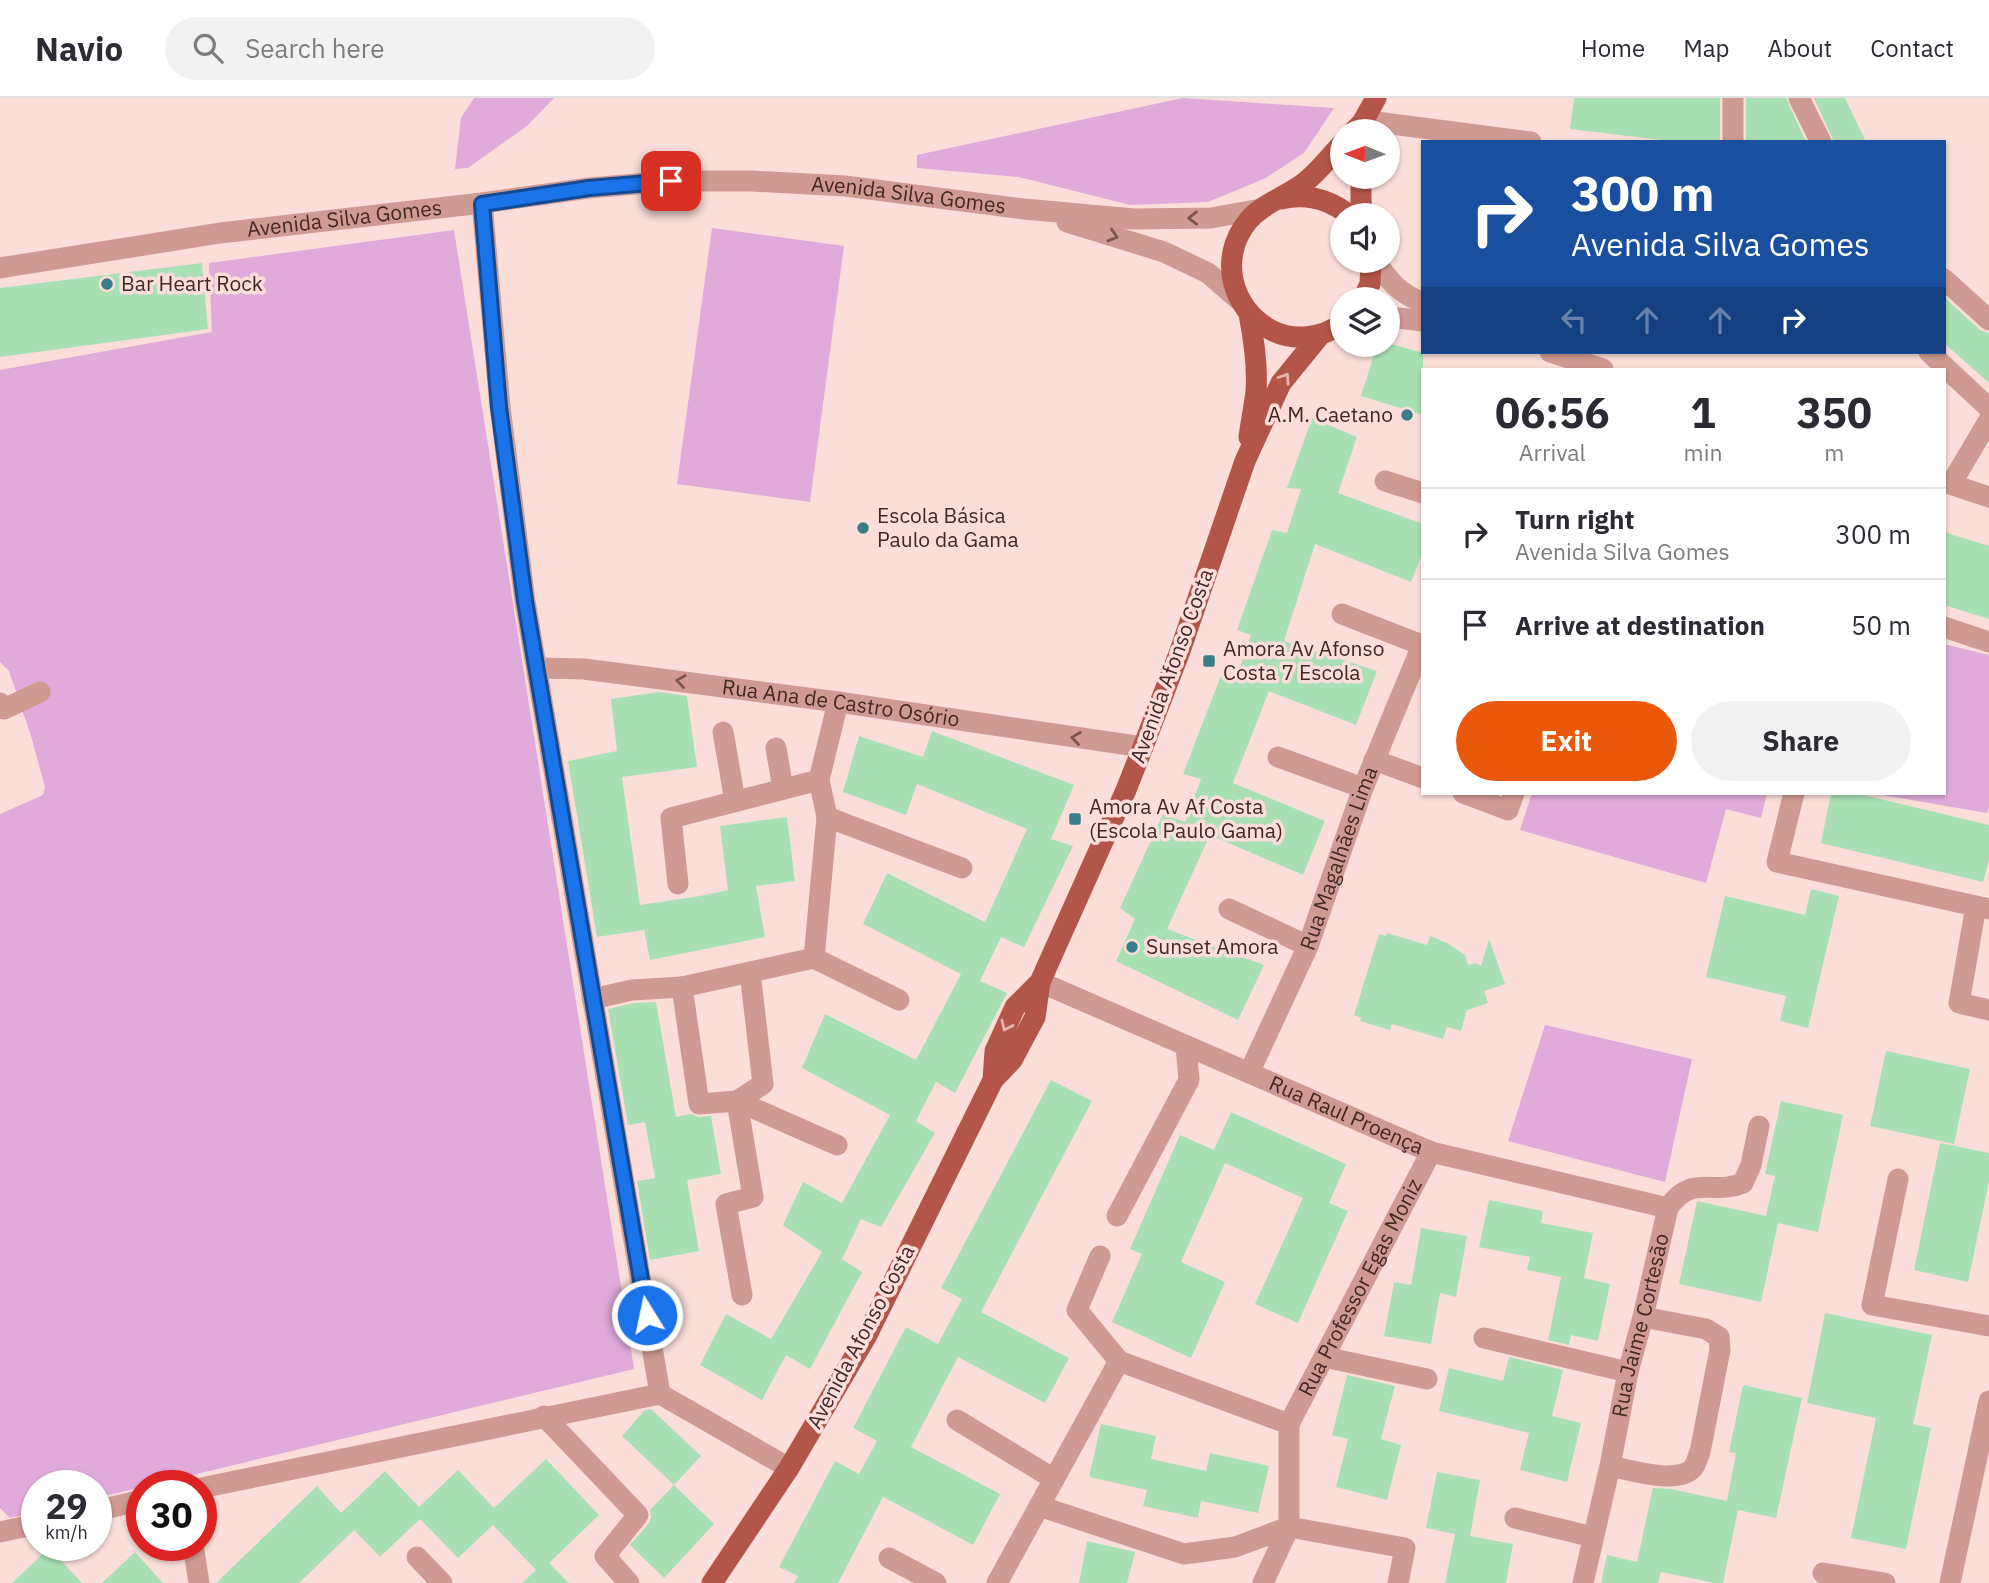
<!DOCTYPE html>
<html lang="en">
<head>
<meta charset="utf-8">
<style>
	:root { --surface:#fff; --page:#f2f2f3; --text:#2b2b33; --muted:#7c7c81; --line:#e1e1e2; --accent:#ea580c }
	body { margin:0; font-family:"IBM Plex Sans",sans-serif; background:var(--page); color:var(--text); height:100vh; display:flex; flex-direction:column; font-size:26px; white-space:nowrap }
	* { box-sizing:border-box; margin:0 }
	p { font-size:23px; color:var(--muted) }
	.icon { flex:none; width:38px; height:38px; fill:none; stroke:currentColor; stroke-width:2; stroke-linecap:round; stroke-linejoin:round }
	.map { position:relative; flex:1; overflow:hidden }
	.side { position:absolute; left:1421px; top:270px; width:525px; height:427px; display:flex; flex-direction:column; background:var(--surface); border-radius:0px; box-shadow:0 2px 5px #0004 }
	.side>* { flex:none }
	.hud { position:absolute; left:1421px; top:42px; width:525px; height:214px; border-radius:0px; box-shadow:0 2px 5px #0004; background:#1a4fa0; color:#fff; overflow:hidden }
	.needle { width:46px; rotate:271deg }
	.controls { position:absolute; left:1330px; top:21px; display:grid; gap:14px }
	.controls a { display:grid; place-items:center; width:70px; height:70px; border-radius:50%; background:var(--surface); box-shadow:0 2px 5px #0004; font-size:35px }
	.speed { position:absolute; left:21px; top:1372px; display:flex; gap:14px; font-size:35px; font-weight:700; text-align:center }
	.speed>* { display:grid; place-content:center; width:91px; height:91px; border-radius:50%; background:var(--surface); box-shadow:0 2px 5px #0004; line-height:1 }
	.speed small { font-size:18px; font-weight:400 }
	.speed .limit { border:10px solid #d22; background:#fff; color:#111 }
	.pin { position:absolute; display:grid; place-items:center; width:60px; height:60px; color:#fff; margin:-30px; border-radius:14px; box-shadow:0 4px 10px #0006 }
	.me { position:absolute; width:77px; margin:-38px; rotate:350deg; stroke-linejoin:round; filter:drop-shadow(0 0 5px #0008) }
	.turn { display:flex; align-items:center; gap:24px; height:147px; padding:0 35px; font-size:32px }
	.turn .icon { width:91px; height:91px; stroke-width:2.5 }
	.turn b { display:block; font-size:49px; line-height:60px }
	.lanes { display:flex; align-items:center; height:66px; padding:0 35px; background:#0003; justify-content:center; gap:35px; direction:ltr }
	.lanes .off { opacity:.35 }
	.eta { display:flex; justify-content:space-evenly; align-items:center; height:119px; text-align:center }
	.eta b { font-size:42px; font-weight:800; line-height:49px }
	.cta { display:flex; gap:14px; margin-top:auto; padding:14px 35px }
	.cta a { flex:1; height:80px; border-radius:42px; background:var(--accent); color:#fff; font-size:28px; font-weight:800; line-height:80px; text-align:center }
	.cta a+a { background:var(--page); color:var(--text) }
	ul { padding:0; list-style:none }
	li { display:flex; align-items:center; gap:21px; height:91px; padding:0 35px; border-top:2px solid var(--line) }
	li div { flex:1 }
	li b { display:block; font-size:26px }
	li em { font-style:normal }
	header { display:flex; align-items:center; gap:42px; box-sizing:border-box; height:98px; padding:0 35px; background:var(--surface); border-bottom:2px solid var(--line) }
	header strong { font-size:33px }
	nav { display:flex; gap:38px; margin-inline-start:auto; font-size:24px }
	.search { width:490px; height:63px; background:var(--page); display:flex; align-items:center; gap:18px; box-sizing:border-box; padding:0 24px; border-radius:38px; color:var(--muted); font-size:26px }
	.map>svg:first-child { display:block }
	.green { fill:#e0aada }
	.building { fill:#a9e0b3 }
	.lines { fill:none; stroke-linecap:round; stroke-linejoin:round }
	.minor { stroke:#cf9a91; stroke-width:21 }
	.major { stroke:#b35649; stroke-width:21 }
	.oneway { stroke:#7b5650 }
	.oneway2 { stroke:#e5b5ae }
	.route-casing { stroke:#114b97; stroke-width:18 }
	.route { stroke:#1a73e8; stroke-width:12 }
	.poi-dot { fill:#387e89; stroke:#fbded9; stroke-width:2.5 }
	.labels { text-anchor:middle; stroke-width:7; stroke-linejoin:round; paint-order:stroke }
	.street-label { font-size:21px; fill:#432824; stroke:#fbded9 }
	.poi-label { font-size:21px; fill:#432824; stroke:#fbded9; text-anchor:start }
</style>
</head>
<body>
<header>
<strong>Navio</strong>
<div class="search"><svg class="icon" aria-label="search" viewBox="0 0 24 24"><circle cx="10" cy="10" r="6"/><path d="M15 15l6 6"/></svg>Search here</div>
<nav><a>Home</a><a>Map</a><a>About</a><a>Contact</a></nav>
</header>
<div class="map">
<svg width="1989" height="1485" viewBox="0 0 1989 1485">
	<rect width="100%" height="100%" fill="#fbded9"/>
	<path class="green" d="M474,0H554L527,28L468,70L455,71L461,20Z
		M1183,0L1334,10L1304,55L1266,80L1208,104L1130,107L1019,79L917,70V57Z
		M712,130L844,148L810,404L677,386Z
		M454,132L634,1271L96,1400V1388H37V1414L10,1420L0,1410V716L43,697L45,689L31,638L9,573L0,564V272L212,234L209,165Z
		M1944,546L1989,557V709L1987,715L1871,695H1944Z
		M1532,695H1767L1761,720L1726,711L1706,785L1520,732Z
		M1545,927L1692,961L1665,1084L1508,1043Z"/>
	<path class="building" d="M1574,0H1720V44H1678L1570,31Z
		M1746,0H1786L1806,44H1746Z
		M1814,0H1845L1866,44H1834Z
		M202,165L208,231L0,259V190Z
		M1944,199L1980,232L1989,235V285L1944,245Z
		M1377,247H1395L1423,255V317L1361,298Z
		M1312,320L1357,339L1338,395L1423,426V454L1411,484L1315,446L1284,543L1377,573L1356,627L1269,593L1233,685L1325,723L1303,777L1210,737L1167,831L1264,867L1238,922L1116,863L1135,821L1120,810L1163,716L1185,724L1201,681L1183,676L1222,575L1236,581L1251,537L1237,532L1272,432L1287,435L1301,391L1287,390Z
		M1944,434L1989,448V521L1944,507Z
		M659,594L687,598L697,669L622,679L640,807L700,798L728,792L720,728L787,719L795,783L756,788L765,839L650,862L644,832L597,839L568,663L617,653L611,601Z
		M932,633L1074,687L1051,741L1073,748L1024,849L1001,839L980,883L1007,895L955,995L936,984L916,1023L935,1035L881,1129L861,1121L842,1161L862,1174L810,1271L786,1257L762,1302L700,1267L726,1216L771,1241L822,1154L783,1127L803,1084L842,1105L890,1017L802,970L825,916L916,962L961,876L863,826L887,775L985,824L1027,731L917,686L906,717L843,694L859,638L923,659Z
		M1831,695H1855L1989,727V761L1983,784L1821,745Z
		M1811,791L1839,798L1808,930L1780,923L1786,898L1706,879L1725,798L1805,817Z
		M1387,835L1427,847L1430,838L1447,845L1465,857L1468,867L1476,865L1481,868L1489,841L1505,886L1484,893L1488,905L1467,912L1461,933L1447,929L1443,941L1392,926L1390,932L1360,923L1361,920L1354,917L1379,836L1386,838Z
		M656,904L676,1019L691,1016L699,1019L711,1018L721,1076L687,1082L699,1153L650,1162L637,1083L655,1080L645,1024L628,1027L608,911L634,905Z
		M1886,953L1970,971L1954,1046L1870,1028Z
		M1051,982L1092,1003L981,1214L1069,1260L1045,1305L958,1259L911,1349L1000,1396L973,1447L883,1399L838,1485H794L798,1478L779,1469L835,1363L859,1376L877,1343L853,1330L906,1229L938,1246L962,1201L941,1190Z
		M1781,1003L1843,1017L1818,1134L1778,1125L1761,1204L1679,1186L1697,1103L1766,1118L1775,1078L1765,1076Z
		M1231,1014L1346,1066L1329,1105L1348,1113L1298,1225L1255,1206L1303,1100L1225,1065L1181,1164L1225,1184L1191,1260L1112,1224L1142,1156L1130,1151L1180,1037L1214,1052Z
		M1940,1045L1989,1055V1083L1968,1184L1914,1172Z
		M1489,1102L1543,1113L1541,1125L1593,1135L1584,1180L1610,1186L1598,1243L1571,1237L1569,1247L1548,1242L1561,1179L1527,1172L1530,1159L1479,1149Z
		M1421,1130L1467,1138L1456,1199L1440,1195L1431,1246L1384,1238L1394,1184L1411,1187Z
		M1825,1215L1932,1237L1913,1326L1931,1330L1906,1451L1851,1440L1876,1320L1807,1305Z
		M1509,1259L1563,1272L1552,1318L1581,1325L1567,1384L1520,1372L1529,1335L1439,1313L1449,1270L1503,1283Z
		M1347,1277L1395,1288L1381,1341L1401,1347L1387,1402L1336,1389L1348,1341L1332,1337Z
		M1743,1287L1802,1300L1776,1420L1738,1412L1723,1485H1714L1661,1474L1658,1485H1601L1607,1457L1637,1464L1653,1390L1671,1391L1727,1403L1736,1355L1729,1354Z
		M651,1311L701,1358L674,1387L622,1338L645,1312Z
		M1101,1326L1156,1338L1151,1361L1206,1373L1210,1355L1269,1368L1258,1415L1201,1403L1198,1420L1143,1408L1147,1392L1089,1379Z
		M546,1361L599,1417L549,1465L569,1485H522L536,1472L493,1427L458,1460L420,1421L380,1459L354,1432L299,1485H216L317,1388L341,1415L385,1373L419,1409L458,1372L494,1410Z
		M1437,1374L1480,1382L1470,1438L1513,1446L1506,1485H1445L1455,1436L1426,1430Z
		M674,1387L714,1426L664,1480L630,1447L649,1425L651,1419L650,1412Z
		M1087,1443L1135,1454L1127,1485H1079Z
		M49,1450L82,1485H12Z
		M135,1454L163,1485H102Z"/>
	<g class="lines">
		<g class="minor">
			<path d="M1799,0L1821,44"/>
			<path d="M1376,24L1531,44"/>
			<path d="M1733,44V0"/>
			<path d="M482,105L500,309L525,503L660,1296"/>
			<path d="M1067,124L1164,154L1208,175L1239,202"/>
			<path d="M1375,163C1391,185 1398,194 1423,205"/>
			<path id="s1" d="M0,170L220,135L482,105L589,90L671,83H752L845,88L1024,111L1134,121L1211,120L1261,111"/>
			<path d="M1944,181L1989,222"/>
			<path d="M1388,222L1399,220L1423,223"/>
			<path d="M1550,254L1603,271"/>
			<path d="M1929,254L1989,310"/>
			<path d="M1385,383L1423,395"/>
			<path d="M1944,384L1989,399"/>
			<path d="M1951,386L1989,322"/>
			<path d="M1342,516L1422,547"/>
			<path d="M1944,529L1989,544"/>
			<path id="s2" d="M537,570L584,571L838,604L1143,649"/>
			<path d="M0,605L4,611L40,594"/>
			<path d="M723,634L735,703"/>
			<path d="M776,650L783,691"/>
			<path d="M1278,659L1363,690"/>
			<path d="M1374,662L1423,680"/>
			<path d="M1463,695L1508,712L1514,695"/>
			<path d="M1794,695L1777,764L1989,811"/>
			<path d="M827,719L962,770"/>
			<path d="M678,786L671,720L819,682"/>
			<path d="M1976,808L1959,905L1989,912"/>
			<path d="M1229,811L1308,848"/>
			<path d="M814,860L899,902"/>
			<path d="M750,874L763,986L737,1003L837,1047"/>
			<path id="s3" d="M1040,884L1431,1054L1668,1110"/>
			<path d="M592,901L632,892L682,889"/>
			<path id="s4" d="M1249,975L1308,848L1363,690L1423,545"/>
			<path d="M1898,1081L1872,1207L1989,1228"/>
			<path d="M1117,1118L1189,982L1186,948"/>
			<path d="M742,1197L726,1106L753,1099L737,1003L699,1006L682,889L814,860L827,719L819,682L838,604"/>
			<path d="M1484,1240L1628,1274"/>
			<path d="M1324,1259L1427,1281"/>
			<path d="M1119,1263L1289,1326V1429L1405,1450L1398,1485"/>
			<path d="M544,1318L638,1417L605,1458L629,1485"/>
			<path d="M957,1322L1054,1381"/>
			<path id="s5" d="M1289,1326L1431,1054"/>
			<path d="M1610,1368C1630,1372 1677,1387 1693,1370C1696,1366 1698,1359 1700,1354L1720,1252L1719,1239L1706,1231L1643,1219"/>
			<path d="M201,1390L660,1296L789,1370"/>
			<path d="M1039,1408L1184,1456L1235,1449L1289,1429"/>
			<path d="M96,1413L142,1402"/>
			<path d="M1515,1420L1593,1439"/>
			<path d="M0,1434L37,1426"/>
			<path d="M193,1447L199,1485"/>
			<path d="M417,1459L442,1485"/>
			<path d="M889,1460L936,1485"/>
			<path d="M1823,1475L1885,1485"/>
			<path d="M997,1485L1119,1263L1077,1212L1100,1158"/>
			<path d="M1263,1485L1289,1429"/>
			<path id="s6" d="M1583,1485L1610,1368L1628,1274L1643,1219L1668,1110C1692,1075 1713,1098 1743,1085L1751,1067L1759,1028"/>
			<path d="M1950,1485L1989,1303"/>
		</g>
		<path class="major" d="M1354,33L1362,25L1376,0
			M1342,46C1329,59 1316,77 1301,87C1284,99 1261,107 1248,123C1218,159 1231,211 1271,232C1294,244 1321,240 1342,226
			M1361,79V103L1363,117
			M1281,101C1307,95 1329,101 1349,117
			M1363,201L1370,186L1371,163
			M1249,339C1251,324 1254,309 1256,294C1258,268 1254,242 1249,216
			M993,982L995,953L1015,909L1040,884
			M712,1485L789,1370L866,1239L993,982L1012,962L1035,919L1040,884L1126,692L1143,649L1180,553L1245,363L1281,285L1321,236"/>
	</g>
	<defs><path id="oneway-chevron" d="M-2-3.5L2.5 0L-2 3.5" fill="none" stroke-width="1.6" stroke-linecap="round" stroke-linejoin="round" transform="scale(1.75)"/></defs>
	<g class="oneway">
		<use href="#oneway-chevron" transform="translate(1193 120) rotate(179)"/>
		<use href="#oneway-chevron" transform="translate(1113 138) rotate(17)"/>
		<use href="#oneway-chevron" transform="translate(681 583) rotate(-172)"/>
		<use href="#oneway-chevron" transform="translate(1076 640) rotate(-172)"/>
	</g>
	<g class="oneway2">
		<use href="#oneway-chevron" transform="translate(1285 280) rotate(-56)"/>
		<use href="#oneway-chevron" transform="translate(1006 928) rotate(115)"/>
	</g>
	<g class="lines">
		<defs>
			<path id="route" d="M647,1217L525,503L499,309L482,106L589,90L671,83"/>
		</defs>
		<use href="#route" class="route-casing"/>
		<use href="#route" class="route"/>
	</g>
	<g class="poi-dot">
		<circle cx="107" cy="186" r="7"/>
		<circle cx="1407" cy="317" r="7"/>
		<circle cx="863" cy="430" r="7"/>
		<rect x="1202" y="556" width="14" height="14" rx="3.5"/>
		<rect x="1068" y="714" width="14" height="14" rx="3.5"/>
		<circle cx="1132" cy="849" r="7"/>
	</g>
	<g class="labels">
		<g class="street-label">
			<text dy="7" stroke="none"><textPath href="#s1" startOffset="915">Avenida Silva Gomes</textPath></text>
			<text dy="7" stroke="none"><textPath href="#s1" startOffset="348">Avenida Silva Gomes</textPath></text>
			<text transform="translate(1172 568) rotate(-70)" y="7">Avenida Afonso Costa</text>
			<text dy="7" stroke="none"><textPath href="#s2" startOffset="306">Rua Ana de Castro Osório</textPath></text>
			<text dy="7" stroke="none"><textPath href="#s4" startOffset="233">Rua Magalhães Lima</textPath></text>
			<text dy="7" stroke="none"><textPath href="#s3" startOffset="334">Rua Raul Proença</textPath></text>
			<text dy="7" stroke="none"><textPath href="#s5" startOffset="154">Rua Professor Egas Moniz</textPath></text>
			<text dy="7" stroke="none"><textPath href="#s6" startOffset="264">Rua Jaime Cortesão</textPath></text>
			<text transform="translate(861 1239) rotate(-62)" y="7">Avenida Afonso Costa</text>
		</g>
		<g class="poi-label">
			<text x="121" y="193">Bar Heart Rock</text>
			<text x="1393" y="324" text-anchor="end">A.M. Caetano</text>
			<text x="877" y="425">Escola Básica<tspan x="877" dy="24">Paulo da Gama</tspan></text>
			<text x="1223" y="558">Amora Av Afonso<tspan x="1223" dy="24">Costa 7 Escola</tspan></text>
			<text x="1089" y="716">Amora Av Af Costa<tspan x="1089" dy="24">(Escola Paulo Gama)</tspan></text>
			<text x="1146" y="856">Sunset Amora</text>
		</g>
	</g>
</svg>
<div class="controls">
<a><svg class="needle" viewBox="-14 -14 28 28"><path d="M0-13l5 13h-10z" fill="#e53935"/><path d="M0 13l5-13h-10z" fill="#7c7c81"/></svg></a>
<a><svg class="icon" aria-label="sound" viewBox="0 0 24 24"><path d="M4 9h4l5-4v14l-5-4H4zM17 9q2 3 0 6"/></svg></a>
<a><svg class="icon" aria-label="layers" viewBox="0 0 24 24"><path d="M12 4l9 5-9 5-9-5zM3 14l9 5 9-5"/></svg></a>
</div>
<div class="speed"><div>29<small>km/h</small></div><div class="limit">30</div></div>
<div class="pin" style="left:671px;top:83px;background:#d93025"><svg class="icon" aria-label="arrive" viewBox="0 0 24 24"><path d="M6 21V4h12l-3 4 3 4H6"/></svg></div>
<svg class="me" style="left:647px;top:1217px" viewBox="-20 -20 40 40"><circle r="17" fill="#1a73e8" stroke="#fff" stroke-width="3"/><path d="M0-11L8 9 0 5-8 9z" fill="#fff"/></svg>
<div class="hud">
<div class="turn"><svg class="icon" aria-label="right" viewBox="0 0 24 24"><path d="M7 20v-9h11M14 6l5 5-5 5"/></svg><div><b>300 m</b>Avenida Silva Gomes</div></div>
<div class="lanes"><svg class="icon off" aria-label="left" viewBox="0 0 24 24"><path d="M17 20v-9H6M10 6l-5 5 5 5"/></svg><svg class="icon off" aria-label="ahead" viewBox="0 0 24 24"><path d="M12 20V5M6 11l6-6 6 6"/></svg><svg class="icon off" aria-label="ahead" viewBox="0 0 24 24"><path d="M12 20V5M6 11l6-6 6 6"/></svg><svg class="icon" aria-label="right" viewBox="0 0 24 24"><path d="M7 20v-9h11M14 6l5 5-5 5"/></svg></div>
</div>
<section class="side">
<div class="eta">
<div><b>06:56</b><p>Arrival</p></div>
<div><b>1</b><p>min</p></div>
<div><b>350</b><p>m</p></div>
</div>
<ul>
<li><svg class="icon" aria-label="right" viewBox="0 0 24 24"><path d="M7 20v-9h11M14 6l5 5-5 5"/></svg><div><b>Turn right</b><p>Avenida Silva Gomes</p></div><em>300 m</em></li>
<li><svg class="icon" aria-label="arrive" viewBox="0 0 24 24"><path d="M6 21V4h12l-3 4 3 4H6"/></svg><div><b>Arrive at destination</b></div><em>50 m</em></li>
</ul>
<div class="cta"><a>Exit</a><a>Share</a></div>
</section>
</div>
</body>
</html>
